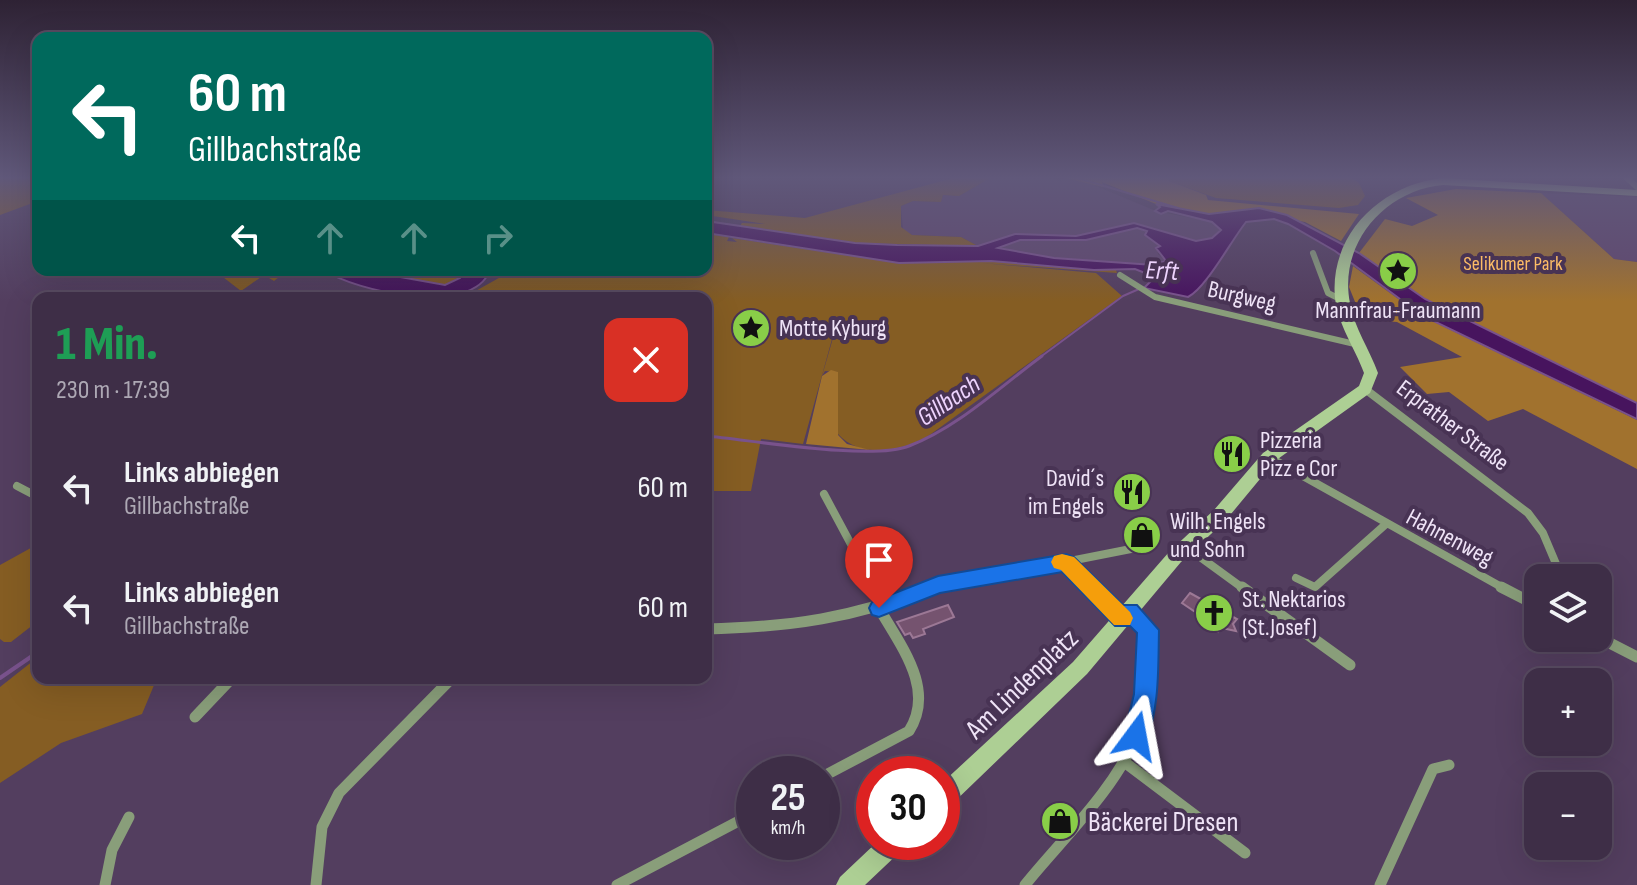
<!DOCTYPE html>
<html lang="de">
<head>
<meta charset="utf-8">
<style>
	:root { --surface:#3e2e47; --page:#45364e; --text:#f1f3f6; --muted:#ada8b4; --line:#574a60 }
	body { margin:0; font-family:"Sofia Sans Condensed",sans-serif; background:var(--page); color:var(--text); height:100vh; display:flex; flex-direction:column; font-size:30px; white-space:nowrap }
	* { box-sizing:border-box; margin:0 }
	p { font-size:26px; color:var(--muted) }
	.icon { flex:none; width:44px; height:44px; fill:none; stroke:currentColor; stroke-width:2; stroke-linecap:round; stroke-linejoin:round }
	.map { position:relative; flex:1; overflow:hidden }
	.side { position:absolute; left:32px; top:292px; width:680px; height:392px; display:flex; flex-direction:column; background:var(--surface); border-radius:16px; box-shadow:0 8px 32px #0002,0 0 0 2px var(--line) }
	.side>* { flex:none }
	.hud { position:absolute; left:32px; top:32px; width:680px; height:244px; border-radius:16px; box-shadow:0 8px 32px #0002,0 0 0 2px var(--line); background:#00695c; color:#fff; overflow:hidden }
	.buttons { position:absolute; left:1524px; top:564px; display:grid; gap:16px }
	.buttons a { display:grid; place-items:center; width:88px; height:88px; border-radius:16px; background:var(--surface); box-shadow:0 8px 32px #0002,0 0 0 2px var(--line); font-size:40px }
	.speed { position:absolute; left:736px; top:756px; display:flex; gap:16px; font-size:40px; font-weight:700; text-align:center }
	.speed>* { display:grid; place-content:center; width:104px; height:104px; border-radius:50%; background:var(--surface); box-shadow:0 8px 32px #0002,0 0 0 2px var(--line); line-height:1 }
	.speed small { font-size:20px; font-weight:400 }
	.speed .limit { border:12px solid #d22; background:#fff; color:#111 }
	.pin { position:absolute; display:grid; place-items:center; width:68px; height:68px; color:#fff; margin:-82px -34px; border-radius:50% 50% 50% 0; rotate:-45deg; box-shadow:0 0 8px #0007 }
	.pin .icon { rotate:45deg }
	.me { position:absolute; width:88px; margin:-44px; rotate:13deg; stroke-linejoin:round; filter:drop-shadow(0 0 6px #0008) }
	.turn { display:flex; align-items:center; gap:28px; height:168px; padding:0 24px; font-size:36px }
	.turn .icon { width:104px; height:104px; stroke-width:2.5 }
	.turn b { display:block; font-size:56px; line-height:68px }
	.lanes { display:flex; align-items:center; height:76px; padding:0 24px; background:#0003; justify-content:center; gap:40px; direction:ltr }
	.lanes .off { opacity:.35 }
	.round { display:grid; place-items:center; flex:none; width:84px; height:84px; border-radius:16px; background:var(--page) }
	.summary { display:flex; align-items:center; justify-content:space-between; height:136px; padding:0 24px }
	h1 { font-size:48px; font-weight:800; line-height:60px; color:#1e9e55 }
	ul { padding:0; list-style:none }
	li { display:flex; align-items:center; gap:24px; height:120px; padding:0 24px }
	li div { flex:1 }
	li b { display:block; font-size:30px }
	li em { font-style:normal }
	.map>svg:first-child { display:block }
	.built { fill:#60476e }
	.green { fill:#855d23 }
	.forest { fill:#a1722e }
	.water { fill:#47145e; stroke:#79528c; stroke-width:2; fill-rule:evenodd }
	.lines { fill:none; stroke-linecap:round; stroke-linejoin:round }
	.stream-far2 { stroke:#79528c; stroke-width:2 }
	.stream-far1 { stroke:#79528c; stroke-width:3 }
	.stream { stroke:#79528c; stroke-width:4 }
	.building { fill:#75536f; stroke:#9c7895; stroke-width:2 }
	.minor-far2 { stroke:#899e7a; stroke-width:6 }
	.minor-far1 { stroke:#899e7a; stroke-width:8 }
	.minor { stroke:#899e7a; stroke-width:11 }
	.secondary { fill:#adcf94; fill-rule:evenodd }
	.route { fill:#1a73e8; stroke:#114b97; stroke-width:2 }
	.slow { fill:#f59e0b }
	.labels { text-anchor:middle; stroke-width:8; stroke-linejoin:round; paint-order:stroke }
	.far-park-label { font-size:20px; fill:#fcbc66; stroke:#483354 }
	.street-label { font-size:24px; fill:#efe3f7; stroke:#483354 }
	.poi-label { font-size:24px; fill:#efe3f7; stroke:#483354; text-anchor:start }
	.water-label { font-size:26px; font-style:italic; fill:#eed4fe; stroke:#483354 }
	.near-street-label { font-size:28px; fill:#efe3f7; stroke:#483354 }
	.near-poi-label { font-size:28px; fill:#efe3f7; stroke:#483354; text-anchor:start }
</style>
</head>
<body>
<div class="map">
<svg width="1637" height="885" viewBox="0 0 1637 885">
	<rect width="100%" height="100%" fill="#533e5f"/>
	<path class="built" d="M992,177H1050L1059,181L1063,178L1086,182L1156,211L1212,222L1221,230L1212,238L1196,241L1151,228L1145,235L1161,247L1157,248L1158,254L1166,261L1154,265L1054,258L978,246L961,237L912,235L903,230L901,206L913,201L941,202L943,195L959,196Z
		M1541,193L1637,197V262L1614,259Z"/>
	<path class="green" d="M0,177H38V201L0,215Z
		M957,177H992L959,196L943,195L941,202L913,201L901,206V227L912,235L961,237L978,246L855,243L740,226L742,223L766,224L706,215V210L805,218Z
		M1170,177H1350L1359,183L1365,196L1358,205L1339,208L1216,198L1169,181Z
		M706,233L729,237L727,241L737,242L732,238L899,263L991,261L1116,270L1117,273L981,263L1096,273L1122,296L931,434C905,451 861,460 838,434V372L825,371L822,376L833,338L825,323L832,339L803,444L761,439L751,491H706V298H463L513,270H706Z
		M223,270H288L274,281L264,275L241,291L219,274Z
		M361,270H459L460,278L445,285Z
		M38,544V621L11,642H4L0,639V565Z
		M38,657V678H157L142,714L61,743L0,783V687Z"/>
	<path class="forest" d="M1061,177H1170L1169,181L1206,195L1208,200L1359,214L1341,241L1305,222L1240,210L1209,214L1156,204L1102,182L1103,187Z
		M1456,189L1541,193L1614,259L1637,262V403L1425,299L1359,253L1385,219L1412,226L1438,215L1406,198Z
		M1353,266L1422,316L1637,420V469L1523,409L1488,421L1449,392L1427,394L1400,367L1462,357L1397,322L1362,319L1349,287Z
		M831,370L838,372V435L847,444L870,450L806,444L822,376Z"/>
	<path class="water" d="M1156,204L1209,214L1259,208L1287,215L1359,253L1425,299L1637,403V419L1423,316L1335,251L1288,224L1274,219L1246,222C1231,241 1206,288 1188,297L1144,288L1152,280L1148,278L1150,275L1135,269L1094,270L991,261L899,263L706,233V221L855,243L897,245L978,246L1015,234L1076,236L1134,223L1196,241L1212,238L1221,230L1212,222L1168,211L1161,214L1155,211L1160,207ZM1137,228L1147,231L1145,235L1160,246L1156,248L1166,261L1154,265L1054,258L998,248L1020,240H1086Z
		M324,270H361L445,285L460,278L459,270H490C473,318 354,291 324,270Z"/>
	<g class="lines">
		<path class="stream-far2" d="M1074,177L1178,208
			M1039,358L1123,296L1139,289"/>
		<path class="stream-far1" d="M706,436C752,440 871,461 909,446C957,428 1001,386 1042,356"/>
		<path class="stream" d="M0,678L38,652"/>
	</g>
	<path class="building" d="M1190,593L1237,619L1233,624L1236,631L1222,628L1218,632L1201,621L1204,618L1182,603Z
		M948,605L954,617L923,629L925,634L913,638L910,633L905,635L897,622Z"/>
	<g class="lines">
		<path class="minor-far2" d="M1626,177L1637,187
			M1313,253L1328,293L1342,300
			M1120,275L1155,297L1359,345"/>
		<path class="minor-far1" d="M1365,389L1528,513L1543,533L1562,578
			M1269,457L1505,589
			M17,486L38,497
			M824,494L875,589
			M1185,546L1244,589
			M1066,563L1092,589
			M1296,578L1315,587L1386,524
			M928,589L1141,547"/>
		<path class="minor" d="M874,587L884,606
			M1090,587L1122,619
			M1242,587L1350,665
			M1501,587L1538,606
			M706,629C792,627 853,618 933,587
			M1598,637L1637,657
			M195,717L232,678
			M1123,761L1245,853
			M822,777L909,731C936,689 900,645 879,608
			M105,885L112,850L129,817
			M316,885L322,827L339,793L452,678
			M617,885L754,813
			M1025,885C1063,838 1115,790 1138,733C1145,714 1146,692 1148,672C1150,647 1149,629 1129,612
			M1380,885L1433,769L1449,765"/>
		<path class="secondary" d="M1443,178L1637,190V196L1443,185C1385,190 1338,244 1350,303C1354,328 1370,350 1378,373L1370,393L1275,461L1226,520L1181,562L1087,674L950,806L942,809V783L1073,662L1169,552L1214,510L1263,453L1359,386L1364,373C1355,348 1338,325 1335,298C1329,234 1382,184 1443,178Z
			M877,842H906L902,850L865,885H836L840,877Z"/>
	</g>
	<linearGradient id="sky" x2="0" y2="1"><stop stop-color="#2e2234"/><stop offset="0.59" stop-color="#60587a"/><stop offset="1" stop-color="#60587a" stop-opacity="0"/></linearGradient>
	<rect width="1637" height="301" fill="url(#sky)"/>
	<path class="route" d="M1066,554L1074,557L1123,605H1137L1159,630C1158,668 1160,708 1145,744L1136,747L1128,744L1124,736L1134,694L1137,633L1130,626H1115L1062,572L940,593L879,617L872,615L869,608L872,602L938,576Z"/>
	<path class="slow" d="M1062,554L1074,557L1130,612L1133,618L1130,625H1114L1061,570L1054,568L1051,562L1054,556Z"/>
	<defs>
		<symbol id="sight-disc" viewBox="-11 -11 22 22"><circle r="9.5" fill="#89ce48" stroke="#483354"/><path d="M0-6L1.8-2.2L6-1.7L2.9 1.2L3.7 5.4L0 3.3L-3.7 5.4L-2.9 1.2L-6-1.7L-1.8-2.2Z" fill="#111"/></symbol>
		<symbol id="restaurant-disc" viewBox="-11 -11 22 22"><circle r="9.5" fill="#89ce48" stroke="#483354"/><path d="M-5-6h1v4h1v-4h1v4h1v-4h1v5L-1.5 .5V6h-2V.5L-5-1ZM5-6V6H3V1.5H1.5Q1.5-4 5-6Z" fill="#111"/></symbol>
		<symbol id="shop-disc" viewBox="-11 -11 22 22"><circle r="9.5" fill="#89ce48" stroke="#483354"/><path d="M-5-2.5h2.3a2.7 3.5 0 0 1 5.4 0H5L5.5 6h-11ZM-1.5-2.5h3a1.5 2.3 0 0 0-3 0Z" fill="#111"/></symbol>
		<symbol id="church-disc" viewBox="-11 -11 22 22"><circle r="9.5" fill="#89ce48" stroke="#483354"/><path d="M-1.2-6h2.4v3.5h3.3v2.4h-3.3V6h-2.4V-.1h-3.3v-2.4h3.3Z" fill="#111"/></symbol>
	</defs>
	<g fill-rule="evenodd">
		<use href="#sight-disc" x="1376" y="249" width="44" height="44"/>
		<use href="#sight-disc" x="729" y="306" width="44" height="44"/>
		<use href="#restaurant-disc" x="1210" y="432" width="44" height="44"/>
		<use href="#restaurant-disc" x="1110" y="470" width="44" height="44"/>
		<use href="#shop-disc" x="1120" y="513" width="44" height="44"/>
		<use href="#church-disc" x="1192" y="591" width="44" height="44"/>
		<use href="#shop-disc" x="1038" y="799" width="44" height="44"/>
	</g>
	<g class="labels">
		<g class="far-park-label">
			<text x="1513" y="270">Selikumer Park</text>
		</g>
		<g class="street-label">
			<text transform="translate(1242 296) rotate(13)" y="8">Burgweg</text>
			<text transform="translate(1453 425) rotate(37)" y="8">Erprather Straße</text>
			<text transform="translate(1450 537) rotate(28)" y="8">Hahnenweg</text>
		</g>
		<g class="poi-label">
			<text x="1398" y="318" text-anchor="middle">Mannfrau-Fraumann</text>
			<text x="779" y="336">Motte Kyburg</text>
			<text x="1260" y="448">Pizzeria<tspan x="1260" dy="28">Pizz e Cor</tspan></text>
			<text x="1104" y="486" text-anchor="end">David´s<tspan x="1104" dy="28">im Engels</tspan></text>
			<text x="1170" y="529">Wilh. Engels<tspan x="1170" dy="28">und Sohn</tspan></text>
			<text x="1242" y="607">St. Nektarios<tspan x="1242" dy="28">(St.Josef)</tspan></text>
		</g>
		<g class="water-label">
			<text transform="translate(1162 270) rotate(3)" y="9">Erft</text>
			<text transform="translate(948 400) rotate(-34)" y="9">Gillbach</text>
		</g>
		<g class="near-street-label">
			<text transform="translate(1021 683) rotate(-44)" y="10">Am Lindenplatz</text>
		</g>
		<g class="near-poi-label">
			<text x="1088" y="831">Bäckerei Dresen</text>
		</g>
	</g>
</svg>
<div class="buttons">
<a><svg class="icon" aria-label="layers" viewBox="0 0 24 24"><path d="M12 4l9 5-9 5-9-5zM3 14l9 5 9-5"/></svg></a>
<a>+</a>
<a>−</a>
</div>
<div class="speed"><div>25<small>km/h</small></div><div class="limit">30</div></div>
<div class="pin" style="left:879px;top:608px;background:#d93025"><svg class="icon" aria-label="arrive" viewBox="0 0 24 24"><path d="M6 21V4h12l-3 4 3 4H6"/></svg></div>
<svg class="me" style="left:1136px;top:736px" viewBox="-20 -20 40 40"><path d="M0-17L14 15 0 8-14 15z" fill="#1a73e8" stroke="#fff" stroke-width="4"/></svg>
<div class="hud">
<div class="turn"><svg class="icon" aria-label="left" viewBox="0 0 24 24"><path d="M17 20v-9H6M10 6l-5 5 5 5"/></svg><div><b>60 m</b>Gillbachstraße</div></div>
<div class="lanes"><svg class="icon" aria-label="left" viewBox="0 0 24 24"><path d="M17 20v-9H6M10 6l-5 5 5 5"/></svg><svg class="icon off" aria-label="ahead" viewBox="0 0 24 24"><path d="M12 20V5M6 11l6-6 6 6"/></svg><svg class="icon off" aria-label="ahead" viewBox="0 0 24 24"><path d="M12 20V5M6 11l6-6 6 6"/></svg><svg class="icon off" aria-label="right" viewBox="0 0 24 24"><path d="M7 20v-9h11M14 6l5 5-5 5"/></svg></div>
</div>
<section class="side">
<div class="summary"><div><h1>1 Min.</h1><p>230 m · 17:39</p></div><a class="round" style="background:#d93025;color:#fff"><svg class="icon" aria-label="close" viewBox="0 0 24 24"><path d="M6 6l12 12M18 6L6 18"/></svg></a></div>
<ul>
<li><svg class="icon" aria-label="left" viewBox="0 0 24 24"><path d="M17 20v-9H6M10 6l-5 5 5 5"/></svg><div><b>Links abbiegen</b><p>Gillbachstraße</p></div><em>60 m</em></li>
<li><svg class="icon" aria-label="left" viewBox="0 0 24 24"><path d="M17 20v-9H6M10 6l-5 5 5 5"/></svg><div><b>Links abbiegen</b><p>Gillbachstraße</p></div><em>60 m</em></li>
</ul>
</section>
</div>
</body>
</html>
